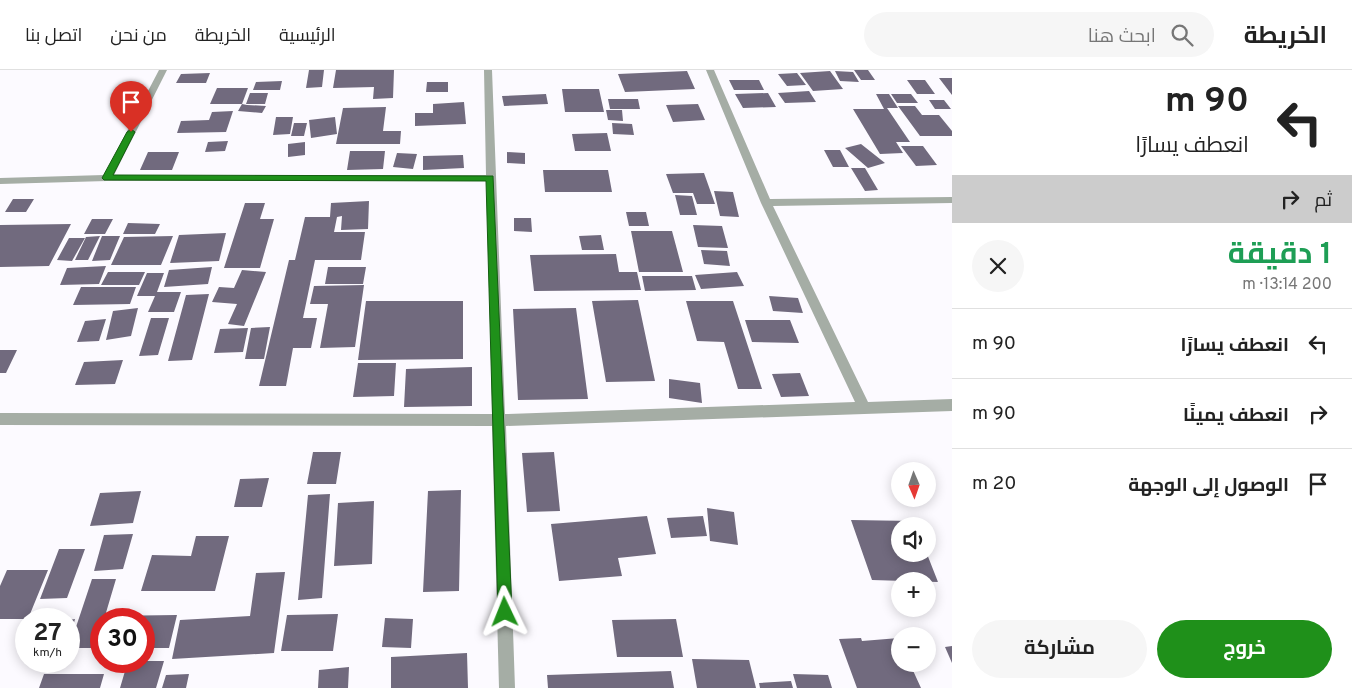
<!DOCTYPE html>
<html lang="ar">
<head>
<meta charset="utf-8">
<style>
	:root { --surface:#fff; --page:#f6f6f6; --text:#222; --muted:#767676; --line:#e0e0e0; --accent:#1f901a }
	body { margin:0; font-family:Overpass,Cairo,sans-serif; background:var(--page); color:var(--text); direction:rtl; height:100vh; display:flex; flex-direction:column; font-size:19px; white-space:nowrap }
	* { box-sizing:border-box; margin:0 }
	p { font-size:16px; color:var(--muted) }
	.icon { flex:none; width:28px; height:28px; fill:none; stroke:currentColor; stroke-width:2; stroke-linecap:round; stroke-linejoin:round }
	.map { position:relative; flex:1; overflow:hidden; direction:ltr }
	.panel { display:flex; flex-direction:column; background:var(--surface); width:400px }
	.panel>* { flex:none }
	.hud { background:#fff; color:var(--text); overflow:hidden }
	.needle { width:32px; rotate:178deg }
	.fabs { position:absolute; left:891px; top:392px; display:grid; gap:10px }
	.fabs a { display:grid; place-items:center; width:45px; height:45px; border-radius:50%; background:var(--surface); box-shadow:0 2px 12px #0003; font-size:25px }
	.speed { position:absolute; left:15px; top:538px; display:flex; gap:10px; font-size:25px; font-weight:700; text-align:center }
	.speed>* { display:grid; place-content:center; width:65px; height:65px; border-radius:50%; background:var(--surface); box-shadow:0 2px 12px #0003; line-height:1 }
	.speed small { font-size:12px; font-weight:400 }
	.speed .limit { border:8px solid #d22; background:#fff; color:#111 }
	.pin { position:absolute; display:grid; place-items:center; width:42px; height:42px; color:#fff; margin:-51px -21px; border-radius:50% 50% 50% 0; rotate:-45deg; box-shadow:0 0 5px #0007 }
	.pin .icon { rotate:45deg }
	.me { position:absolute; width:55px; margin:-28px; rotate:358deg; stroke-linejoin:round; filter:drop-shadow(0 0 4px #0008) }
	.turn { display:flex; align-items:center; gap:18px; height:105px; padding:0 20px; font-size:22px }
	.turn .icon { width:65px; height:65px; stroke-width:2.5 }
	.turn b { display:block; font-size:35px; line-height:42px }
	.then { display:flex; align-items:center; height:48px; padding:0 20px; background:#0003; gap:10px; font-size:19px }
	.round { display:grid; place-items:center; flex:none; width:52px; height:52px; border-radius:26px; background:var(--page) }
	.head { display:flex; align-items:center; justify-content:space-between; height:85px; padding:0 20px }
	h1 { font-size:30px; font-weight:700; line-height:38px; color:#1e9e55 }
	.button { display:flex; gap:10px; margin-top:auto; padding:10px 20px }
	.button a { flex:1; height:58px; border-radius:30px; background:var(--accent); color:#fff; font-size:20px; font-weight:700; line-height:58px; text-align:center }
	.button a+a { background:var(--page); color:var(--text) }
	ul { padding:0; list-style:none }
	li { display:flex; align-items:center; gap:15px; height:70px; padding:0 20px; border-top:1px solid var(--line) }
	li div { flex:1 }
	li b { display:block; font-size:19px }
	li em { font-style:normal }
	header { display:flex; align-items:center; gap:30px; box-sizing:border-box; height:70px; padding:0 25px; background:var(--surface); border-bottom:1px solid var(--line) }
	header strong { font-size:24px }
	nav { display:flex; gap:28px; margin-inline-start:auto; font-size:18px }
	.search { width:350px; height:45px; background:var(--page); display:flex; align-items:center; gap:12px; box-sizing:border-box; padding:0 18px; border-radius:28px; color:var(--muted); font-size:19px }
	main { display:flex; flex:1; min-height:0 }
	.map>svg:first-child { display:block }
	.building { fill:#716a7e }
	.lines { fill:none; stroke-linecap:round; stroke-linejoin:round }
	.minor { fill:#a5ada5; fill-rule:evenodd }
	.route { fill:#1f901a; stroke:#145e11 }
</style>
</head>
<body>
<header>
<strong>الخريطة</strong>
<div class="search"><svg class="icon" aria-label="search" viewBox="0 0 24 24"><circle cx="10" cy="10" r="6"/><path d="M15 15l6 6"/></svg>ابحث هنا</div>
<nav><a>الرئيسية</a><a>الخريطة</a><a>من نحن</a><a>اتصل بنا</a></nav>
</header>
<main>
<section class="panel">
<div class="hud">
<div class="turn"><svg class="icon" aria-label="left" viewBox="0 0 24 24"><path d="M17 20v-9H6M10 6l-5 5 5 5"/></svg><div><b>90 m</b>انعطف يسارًا</div></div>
<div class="then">ثم<svg class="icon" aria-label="right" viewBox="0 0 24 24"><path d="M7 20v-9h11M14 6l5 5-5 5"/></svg></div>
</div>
<div class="head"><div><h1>1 دقيقة</h1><p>200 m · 13:14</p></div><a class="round"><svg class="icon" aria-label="close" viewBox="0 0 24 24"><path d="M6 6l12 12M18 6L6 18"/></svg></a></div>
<ul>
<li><svg class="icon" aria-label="left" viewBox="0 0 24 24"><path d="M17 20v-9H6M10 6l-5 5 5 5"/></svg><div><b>انعطف يسارًا</b></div><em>90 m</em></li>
<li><svg class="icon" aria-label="right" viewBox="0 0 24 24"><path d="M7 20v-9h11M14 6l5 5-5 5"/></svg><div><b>انعطف يمينًا</b></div><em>90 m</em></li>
<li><svg class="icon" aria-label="arrive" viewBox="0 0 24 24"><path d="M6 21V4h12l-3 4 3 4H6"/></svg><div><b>الوصول إلى الوجهة</b></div><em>20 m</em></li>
</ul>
<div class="button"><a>خروج</a><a>مشاركة</a></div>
</section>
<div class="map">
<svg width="952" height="618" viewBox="0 0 952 618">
	<rect width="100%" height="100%" fill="#fcfaff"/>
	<path class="building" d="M309,0H324L322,17L306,18Z
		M336,0H394L393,28L373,29L374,17L333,18Z
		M854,0H868L875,10H861Z
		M687,1L695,19L625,22L618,4Z
		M830,1L843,19L813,21L800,3Z
		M835,1L853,2L859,12L840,11Z
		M210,3L206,13H176L181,4Z
		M797,3L806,15L787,16L778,4Z
		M939,8H952V25Z
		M729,10H759L764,20H734Z
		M907,10H925L935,24H917Z
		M282,11L280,20H253L256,12Z
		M427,12H448V22H426Z
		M217,18H248L242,34H210Z
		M562,19H599L604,42H565Z
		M809,21L816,32L785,33L778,23Z
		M250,23H268L265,34H246Z
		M768,23L776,37L743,38L735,24Z
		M546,24L548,34L504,36L502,26Z
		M876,24H889L898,38H887L910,72H896L903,83L880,84L853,39H884Z
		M891,24H911L918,33H897Z
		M608,29H638L640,39H610Z
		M929,30H944L951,39H935Z
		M464,32L466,54L415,56V43H433V34Z
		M242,34L247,35L266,36L262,43L238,41Z
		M698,34L705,50L673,52L666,35Z
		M898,36H915L922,45H939L952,61V66H920Z
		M386,37L383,61H401L400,74H336L343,38Z
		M606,40H622L623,51L608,50Z
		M233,41L226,62L177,63L181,51L209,50L212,42Z
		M276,47H293L290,64L273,65Z
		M335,47L337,64L311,68L309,50Z
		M294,53H307L304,66H291Z
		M612,53L632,54L634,65L613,64Z
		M607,63L611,81H575L572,64Z
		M228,71L225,81L205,82L208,72Z
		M305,72V85L288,87V74Z
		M861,74L885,93L868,98L845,78Z
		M901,76H923L937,95L916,96Z
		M824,80H840L849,97H833Z
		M350,81H385L383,99L347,100Z
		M148,82H179L172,100H140Z
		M507,82L525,83V94L507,93Z
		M397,83L417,84L413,99L393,97Z
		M463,85L464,98L423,100V86Z
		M851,98H865L878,120L865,121Z
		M543,100H608L612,122H545Z
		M704,103L715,134H697L693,123H673L666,104Z
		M714,121L733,122L739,147L720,146Z
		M675,125L692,126L697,145H680Z
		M13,129H34L26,142H5Z
		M369,131L368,159L341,160L342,146L337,147L334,162H365L361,190H315L303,248H317L311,278H293L286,316H259L289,190H295L305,147H330L331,133Z
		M245,133H265L260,149H274L260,198H224Z
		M626,142H646L649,156H629Z
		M514,148H531L532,162L514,161Z
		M92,149H113L105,164H84Z
		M128,153L160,154L155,164H123Z
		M71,154L49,196L0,197V155Z
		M693,155L722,156L728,178L698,177Z
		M631,161H672L683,202H639Z
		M226,163L219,191L170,193L179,165Z
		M601,165L604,180H582L579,166Z
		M100,166L88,190H75L86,167Z
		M102,166H120L110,190L92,191Z
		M173,166L161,195H111L124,167Z
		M69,168H85L72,191L57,190Z
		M701,180L727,181L730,196L704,194Z
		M616,184L619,202H637L641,220L534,221L530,185Z
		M106,196L99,214L60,215L67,198Z
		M212,197L208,214L164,217L169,200Z
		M328,197H366L363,214H325Z
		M242,200L266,202L244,256L228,254L237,234L212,232L219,217L234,218Z
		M108,202H145L139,215H101Z
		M737,202L744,216L701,219L695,205Z
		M147,203H164L157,222H181L174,242H148L155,226H137Z
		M642,206H692L696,220L645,221Z
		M364,215L355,277L320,278L328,234H310L314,216Z
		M81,217H136L130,234L73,235Z
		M209,224L192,290L168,291L186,225Z
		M769,226L798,228L803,243L773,241Z
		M638,230L655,311L606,312L592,231Z
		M366,231H463V289L358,290Z
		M686,231H733L762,319H738L724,272L697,271Z
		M138,238L131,266L106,270L113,241Z
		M576,238L588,329L518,330L513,239Z
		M151,248H169L158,285L139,286Z
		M106,249L99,271L77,272L85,251Z
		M745,250H790L799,273L752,272Z
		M270,257L264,289H245L251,258Z
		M248,258L243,282L214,283L220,259Z
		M0,280H17L6,303H0Z
		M123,290L115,314L75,315L84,292Z
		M358,293H396L394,326L353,327Z
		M472,297V336L404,337L406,299Z
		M800,303L809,326L781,327L772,304Z
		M669,309L700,313L702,333L669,328Z
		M313,382H341L336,414H307Z
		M554,382L560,441L527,442L522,383Z
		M269,408L262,437H234L240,409Z
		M461,420L459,521L423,522L428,421Z
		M141,421L133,453L90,456L100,423Z
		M330,424L322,528L298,530L308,425Z
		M374,431L372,494L334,496L338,433Z
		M707,438L734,442L738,475L710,471Z
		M647,446L656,484L618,488L622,506L559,511L551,454Z
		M703,446L707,466L671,468L667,448Z
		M851,450L913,451L915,456H900V484H927L938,512L872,510Z
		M133,464L123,499L94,501L104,465Z
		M196,466H229L215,521H141L152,485L191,486Z
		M59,479H85L67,528L40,529Z
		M7,500H48L28,549H0V516Z
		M285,502L274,583L172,589L180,550L250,546L256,503Z
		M92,509H116L105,546L177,545L169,578H144V549H101V578H69Z
		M338,544L333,581H281L287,545Z
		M385,548L413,549L411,578L382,577Z
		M75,549L69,571V550Z
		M676,549L683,587H617L612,550Z
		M861,568L862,571L899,568L900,594H910L921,618H857L839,569Z
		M952,576V593L945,577Z
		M467,583L468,618H391V587Z
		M692,589L749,590L756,618H697Z
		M128,591H164L156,618H120Z
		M349,597L348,618H318L319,600Z
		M671,601L674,618H548L547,605Z
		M44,604H104L100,618H39Z
		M189,604L186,618H162L166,605Z
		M793,604L828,605L832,618H797Z
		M791,611L793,618H760L759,613Z"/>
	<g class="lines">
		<path class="minor" d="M159,0H167L114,105H486L484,0H492L505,344L855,332L761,133L706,0H714L770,129L952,127V133L773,136L868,332L952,329V341L506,356L515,618H499L492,356L0,355V343L492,344L487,111H107L0,114V108L104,105Z"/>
	</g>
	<path class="route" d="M131,59L135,62L113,105L493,106L512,542L510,547L505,549L500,547L498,542L486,111L104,110L102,108L127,62Z"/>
</svg>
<div class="fabs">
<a><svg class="needle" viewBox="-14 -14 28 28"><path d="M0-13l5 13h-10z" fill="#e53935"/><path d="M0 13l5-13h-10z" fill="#767676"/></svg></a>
<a><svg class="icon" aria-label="sound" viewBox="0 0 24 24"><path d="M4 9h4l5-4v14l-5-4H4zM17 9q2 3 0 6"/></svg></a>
<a>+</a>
<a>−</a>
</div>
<div class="speed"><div>27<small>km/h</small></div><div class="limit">30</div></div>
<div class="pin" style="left:131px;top:62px;background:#d93025"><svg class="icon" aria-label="arrive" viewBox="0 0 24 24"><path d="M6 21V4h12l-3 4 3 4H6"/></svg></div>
<svg class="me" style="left:505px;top:542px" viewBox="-20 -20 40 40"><path d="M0-17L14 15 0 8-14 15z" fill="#1f901a" stroke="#fff" stroke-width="4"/></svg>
</div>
</main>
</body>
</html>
